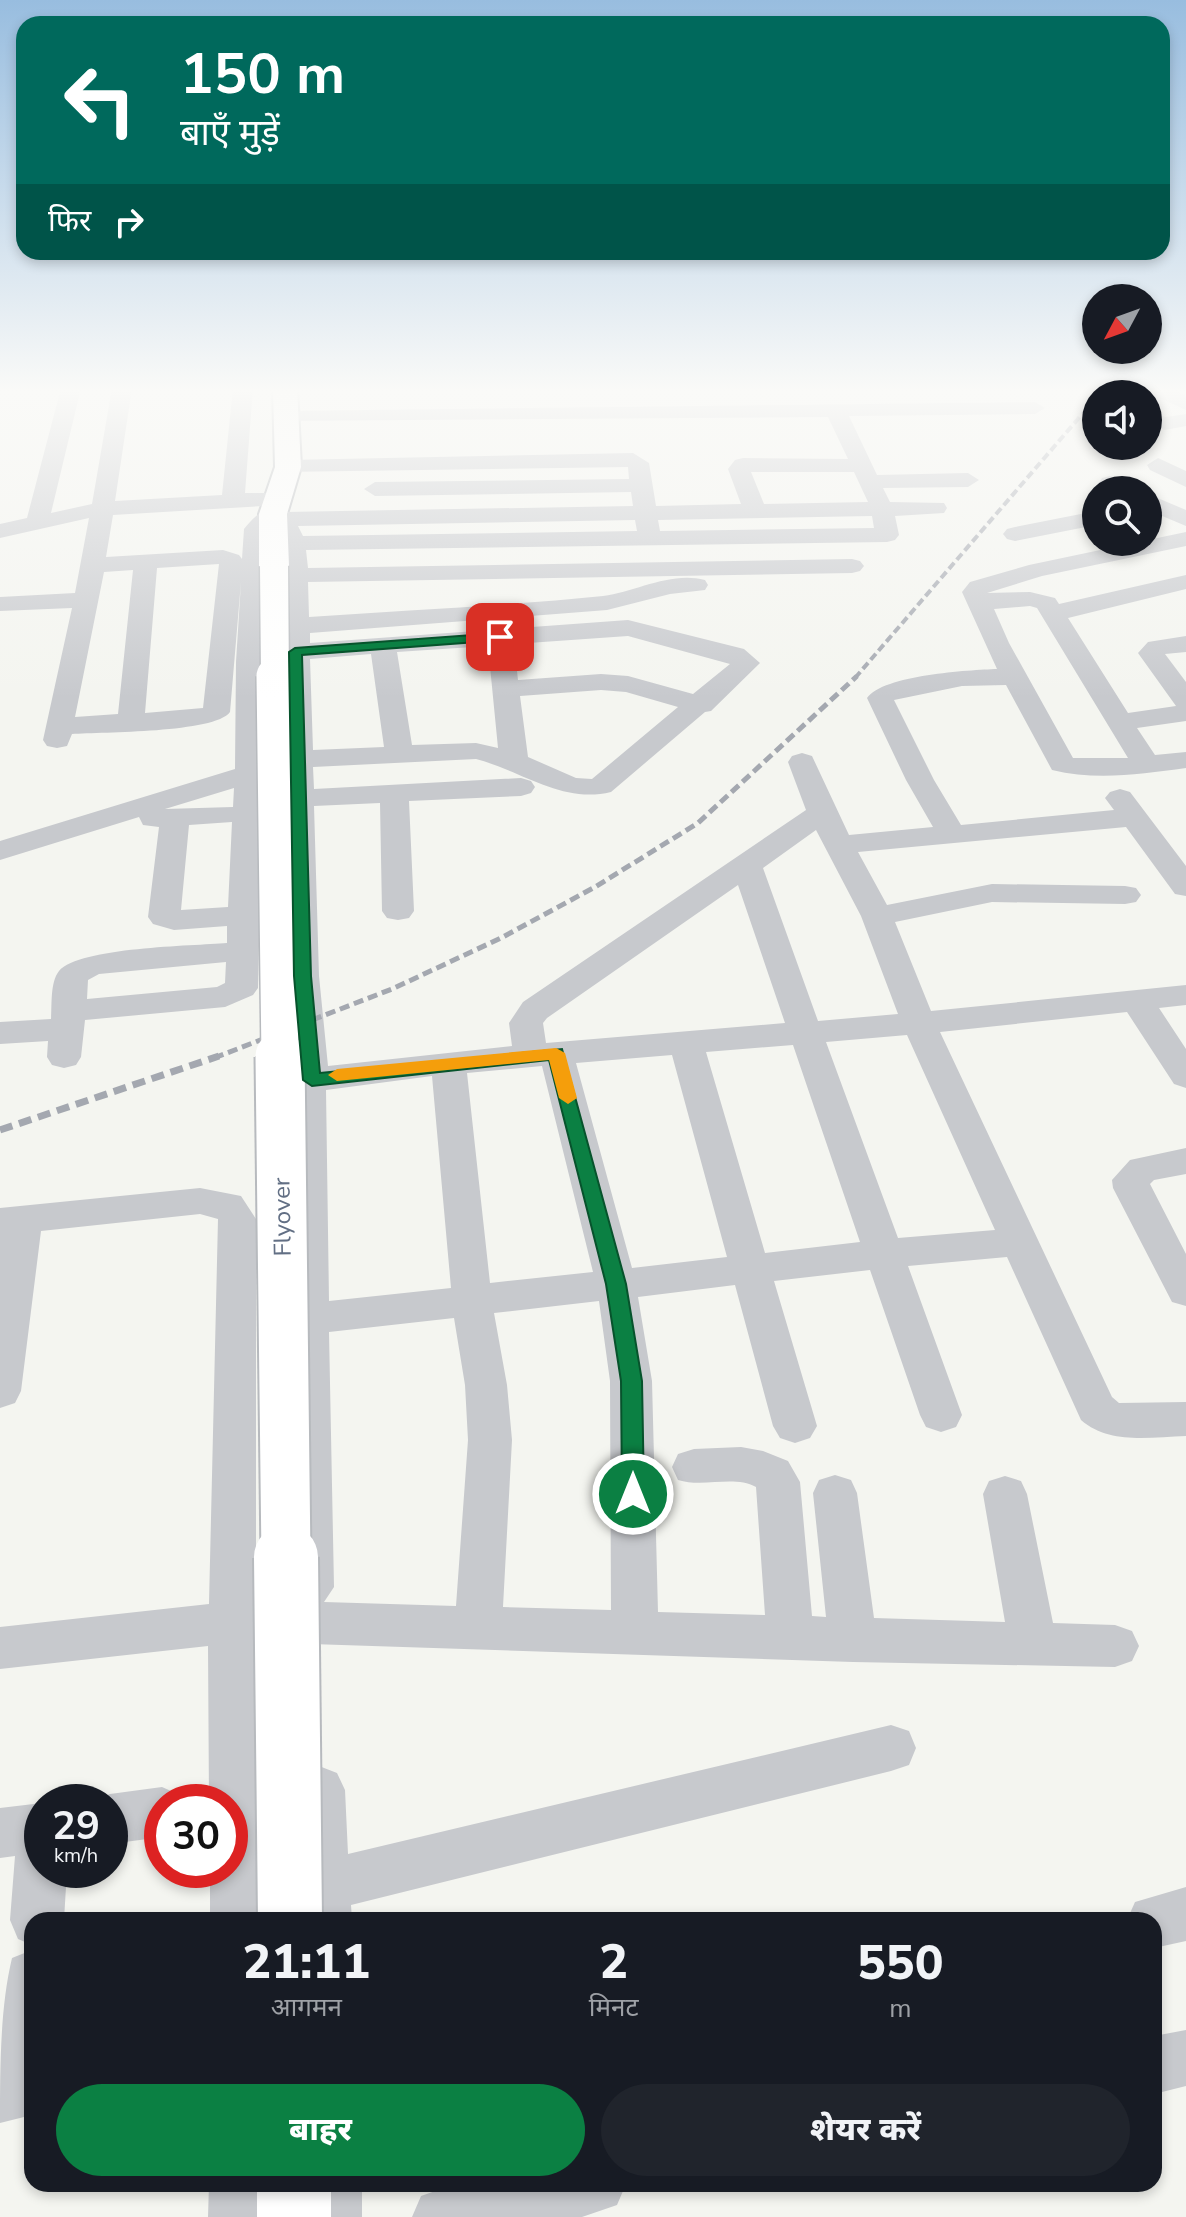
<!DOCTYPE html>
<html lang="hi">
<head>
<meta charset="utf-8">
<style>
	:root { --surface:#171b24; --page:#20242c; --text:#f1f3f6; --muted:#9ea1a6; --accent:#0b8043 }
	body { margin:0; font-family:"Nunito Sans","Noto Sans Devanagari",sans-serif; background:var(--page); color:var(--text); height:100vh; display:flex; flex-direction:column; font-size:30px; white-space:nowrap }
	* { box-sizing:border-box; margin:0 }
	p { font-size:26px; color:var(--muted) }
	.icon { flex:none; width:44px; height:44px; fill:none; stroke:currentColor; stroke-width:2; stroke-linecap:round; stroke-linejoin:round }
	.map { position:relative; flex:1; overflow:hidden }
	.side { position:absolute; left:24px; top:1912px; width:1138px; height:280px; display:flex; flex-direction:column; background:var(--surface); border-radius:24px; box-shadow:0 4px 12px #0003 }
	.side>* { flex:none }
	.guide { position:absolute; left:16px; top:16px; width:1154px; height:244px; border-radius:24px; box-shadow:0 4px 12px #0003; background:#00695c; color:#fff; overflow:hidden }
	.needle { width:52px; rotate:229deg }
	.buttons { position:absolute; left:1082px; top:284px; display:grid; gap:16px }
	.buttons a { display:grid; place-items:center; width:80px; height:80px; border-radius:50%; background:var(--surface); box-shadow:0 4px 12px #0003; font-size:40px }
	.speed { position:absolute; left:24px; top:1784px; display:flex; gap:16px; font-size:40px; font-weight:700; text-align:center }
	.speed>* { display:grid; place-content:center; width:104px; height:104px; border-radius:50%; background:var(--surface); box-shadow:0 4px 12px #0003; line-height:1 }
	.speed small { font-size:20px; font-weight:400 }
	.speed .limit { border:12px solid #d22; background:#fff; color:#111 }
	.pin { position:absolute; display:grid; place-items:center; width:68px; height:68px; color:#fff; margin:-34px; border-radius:16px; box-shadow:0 4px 12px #0006 }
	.me { position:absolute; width:88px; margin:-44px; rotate:0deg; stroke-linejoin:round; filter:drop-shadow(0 0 6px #0008) }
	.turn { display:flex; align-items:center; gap:28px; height:168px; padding:0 32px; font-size:36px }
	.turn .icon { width:104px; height:104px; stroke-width:2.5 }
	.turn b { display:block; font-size:56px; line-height:68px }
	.then { display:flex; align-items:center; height:76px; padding:0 32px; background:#0003; gap:16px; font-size:30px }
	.eta { display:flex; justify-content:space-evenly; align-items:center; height:136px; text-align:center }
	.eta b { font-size:48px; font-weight:800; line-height:56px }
	.action { display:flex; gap:16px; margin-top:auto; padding:16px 32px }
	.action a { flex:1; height:92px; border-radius:48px; background:var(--accent); color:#fff; font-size:32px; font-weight:800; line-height:92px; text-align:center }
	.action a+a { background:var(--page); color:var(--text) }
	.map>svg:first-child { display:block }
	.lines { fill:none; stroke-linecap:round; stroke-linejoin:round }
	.major-casing { stroke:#b7babe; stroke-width:4 }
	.minor { fill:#c7c9cd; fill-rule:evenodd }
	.major { fill:#fff; fill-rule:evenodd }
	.rail-far2 { stroke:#a4a8b0; stroke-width:4; stroke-dasharray:8 4; stroke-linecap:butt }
	.rail-far1 { stroke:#a4a8b0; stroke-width:5; stroke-dasharray:10 5; stroke-linecap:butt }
	.rail { stroke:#a4a8b0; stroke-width:7; stroke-dasharray:13 7; stroke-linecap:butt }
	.major-bridge-far3-casing { stroke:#b7babe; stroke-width:31; stroke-linecap:butt }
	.major-bridge-far2-casing { stroke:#b7babe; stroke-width:40; stroke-linecap:butt }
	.major-bridge-far1-casing { stroke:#b7babe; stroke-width:53; stroke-linecap:butt }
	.major-bridge-casing { stroke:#b7babe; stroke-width:68; stroke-linecap:butt }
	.major-bridge-far3 { stroke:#fff; stroke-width:28 }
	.major-bridge-far2 { stroke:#fff; stroke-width:37 }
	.major-bridge-far1 { stroke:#fff; stroke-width:49 }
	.major-bridge { stroke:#fff; stroke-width:64 }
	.route { fill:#0b8043; stroke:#07532c; stroke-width:2 }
	.slow { fill:#f59e0b }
	.labels { text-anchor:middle; stroke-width:8; stroke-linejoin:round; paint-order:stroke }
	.street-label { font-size:24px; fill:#626f84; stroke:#fff }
</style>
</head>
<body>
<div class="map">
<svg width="1186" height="2217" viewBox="0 0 1186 2217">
	<rect width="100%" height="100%" fill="#f4f5f0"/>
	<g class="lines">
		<defs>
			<path id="major" d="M273,388H297L301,467L287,514L289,566L284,572L274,575L264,572L259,566V514L275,467Z
				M257,2184H331V2217H257Z"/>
		</defs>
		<use href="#major" class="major-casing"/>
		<path class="minor" d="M61,388H81L51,513L92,504L112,388H132L115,501L222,495L233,388H253L245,493H288L291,498L288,503L280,505L113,515L106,557L223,550L239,555L242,559L244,529C255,515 268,503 285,512L633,506L631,492L375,496L364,489L375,482L629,479L628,467L280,472L277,467L288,460L633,453L649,463L656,506L741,504L728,469L735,460L743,458L848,459L828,417L278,421L275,417L278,413L285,411L1035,402L1045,408L1035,414L849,416L877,475L968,473L979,480L968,487L883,488L890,502L944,503L947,508L944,513L895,516L899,535L895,540L887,542L306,550L308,568L852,559L860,561L864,566L860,571L852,573L308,582L309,617C407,610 505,606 603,596C636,592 670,571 705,580L708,585L705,590L670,594L607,610L310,633V643L628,620L744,649L760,663L711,711L705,712L611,792C562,804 522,771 476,759L313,767L314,789L521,778L531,781L535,787L531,793L521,796L409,801L414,911L409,918L398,920L387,918L382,911L380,803L314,806L319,976L328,1066L512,1046L509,1023L523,1002L806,810L788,762L792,756L802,753L812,756L849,835L933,827L906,780L867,698C883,675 969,670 997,669L962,592L970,582L1029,565L1186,532V546L1042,576L987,593L1030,592L1055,598L1059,604L1186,575V589L1068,618L1128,713L1176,706L1138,653L1148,642L1186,636V652L1165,654L1186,682V721L1137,728L1155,755L1186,752V768C1141,774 1097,781 1052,770L1006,685L962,686L894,700L934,780L961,825L1114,810L1105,798L1110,792L1120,789L1130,792L1186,866V896L1175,894L1126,827L858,852L887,905L992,884L1125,886L1136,888L1141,895L1136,902L1125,904L992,902L895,922L931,1011L1186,985V1005L1159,1008L1186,1049V1088L1174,1084L1127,1012L940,1032L1112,1397L1119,1403L1186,1402V1436C1150,1437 1110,1445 1081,1420L1007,1257L908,1266L962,1415L956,1427L941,1432L926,1427L920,1415L870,1270L774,1281L817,1426L810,1438L795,1443L780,1438L773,1426L735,1285L638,1297L652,1381L658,1612L765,1615L756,1487C734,1475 703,1488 678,1480L672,1467L678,1454L694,1449L741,1447L763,1451L788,1461L800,1482L812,1616L826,1617L813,1493L819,1480L835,1475L851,1480L857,1493L874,1618L1005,1622L983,1494L989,1481L1005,1476L1021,1481L1027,1494L1053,1623L1115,1625L1132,1631L1139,1646L1132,1661L1115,1667L853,1662L311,1644L294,1638L287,1623L294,1608L304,1605L295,1601L288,1587L289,1092L294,1080L285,976V772L263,779L258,988L253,995L225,1007L85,1020L81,1057L76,1065L64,1068L52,1065L47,1057L48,1041L0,1044V1022L51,1019C52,1006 50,982 59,971C80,947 192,946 227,943V926L174,930L153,924L148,917L159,827L143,825L139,817L0,860V841L235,769L236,662L241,582L230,712C215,733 102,732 72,734L67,746L57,748L47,746L43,740L72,608L0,611V597L75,593L89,518L0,538V524L27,518ZM751,472H854L868,502L764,504ZM872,516L874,528L660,531L658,520ZM635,520L637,531L303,536L298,526ZM274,525L281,540L284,575L285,754L263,760L262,662L268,531ZM219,564L203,708L145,713L157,568ZM133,570L118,714L75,717L104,572ZM1030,606L1037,608L1128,758H1073L1009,643L994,609ZM628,636L730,664L693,694L628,676L601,674L518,680L514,644ZM488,646L498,748L476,743L412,745L397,652ZM371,654L384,747L313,750L310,659ZM601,690L626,692L678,707L592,779L576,778L528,757L520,696ZM234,788L233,807L165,809ZM232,822L228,907L181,910L189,825ZM816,830L861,916L898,1014L818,1021L763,868ZM738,885L785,1023L546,1043L543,1023L547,1018ZM226,962L225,983L217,987L87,999L88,980L99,974ZM907,1035L995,1230L898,1238L826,1042ZM793,1045L860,1242L765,1253L706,1052ZM672,1055L727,1257L632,1268L576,1063ZM542,1066L593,1272L490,1283L467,1073ZM432,1076L451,1288L329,1301L326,1090ZM599,1301L610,1381L611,1610L503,1607L512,1440L507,1385L494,1313ZM454,1318L465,1385L468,1440L456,1606L324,1602L334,1587L329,1332Z
			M1144,388H1170L1186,396V410L1147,392Z
			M1148,412L1166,417L1186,414V426L1165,430L1148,425Z
			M1158,458L1186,471V487L1150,470L1147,465Z
			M1110,476L1133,485L1136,490L1102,488L1099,483L1102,478Z
			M1148,494L1186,510V526L1148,510Z
			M1096,511V525L1015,541L1007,539L1003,534L1007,529L1015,527Z
			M1186,1148V1174L1154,1180L1150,1184L1186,1254V1306L1172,1302L1113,1188L1112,1180L1130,1160Z
			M200,1188L241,1196L256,1219V1622L264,1920H210V1870H230V1802H209L208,1646L0,1669V1627L209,1604L218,1219L200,1214L41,1231L21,1391L15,1403L0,1408V1208Z
			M891,1725L909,1731L916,1748L909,1765L891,1771L351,1905L352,1920H298L293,1790L301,1773L319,1766L337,1773L345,1790L348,1854Z
			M162,1787L180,1795L183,1802H162V1837L110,1844V1802L92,1801L110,1794Z
			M42,1803V1870H67L64,1920H32V1945L18,1939L10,1920L15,1856L0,1858V1808Z
			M1186,1887V1941L1154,1948V1920H1127L1135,1902Z
			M32,1950V2115L0,2123C0,2070 0,2008 12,1958Z
			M1186,2030V2086L1154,2094V2036Z
			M209,2184H269L268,2217H208Z
			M302,2184H362V2217H302Z
			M455,2184H626L617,2205L582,2217H412L421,2196Z"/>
		<use href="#major" class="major"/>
		<path class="rail-far2" d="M855,678L1096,398"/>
		<path class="rail-far1" d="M214,1058L392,989L501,938L595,887L698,823L857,676"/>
		<path class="rail" d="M0,1130L219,1056"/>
		<defs>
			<path id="major-bridge-far3" d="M274,566L275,678"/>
			<path id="major-bridge-far2" d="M275,676L280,1058"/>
			<path id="major-bridge-far1" d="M280,1056L286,1559"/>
			<path id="major-bridge" d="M286,1557L290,1920"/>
		</defs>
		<use href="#major-bridge-far3" class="major-bridge-far3-casing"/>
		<use href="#major-bridge-far2" class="major-bridge-far2-casing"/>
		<use href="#major-bridge-far1" class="major-bridge-far1-casing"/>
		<use href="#major-bridge" class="major-bridge-casing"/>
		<use href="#major-bridge-far3" class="major-bridge-far3"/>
		<use href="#major-bridge-far2" class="major-bridge-far2"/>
		<use href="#major-bridge-far1" class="major-bridge-far1"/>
		<use href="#major-bridge" class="major-bridge"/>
	</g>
	<linearGradient id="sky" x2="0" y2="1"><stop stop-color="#98bddf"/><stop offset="0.56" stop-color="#fafaf8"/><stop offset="1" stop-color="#fafaf8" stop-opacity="0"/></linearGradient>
	<rect width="1186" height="698" fill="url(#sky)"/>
	<path class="route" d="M500,633L506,637L504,640L302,655L311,976L320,1073L562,1049L626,1284L642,1381L644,1494L641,1500L633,1503L625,1500L622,1494L621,1381L606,1284L549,1060L312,1086L303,1080L294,976L289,652L295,648Z"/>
	<path class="slow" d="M556,1048L565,1053L577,1098L568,1104L559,1098L549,1060L337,1081L328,1075L337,1069Z"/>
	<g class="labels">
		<g class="street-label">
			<text transform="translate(282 1217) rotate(-91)" y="8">Flyover</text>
		</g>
	</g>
</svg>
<div class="buttons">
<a><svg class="needle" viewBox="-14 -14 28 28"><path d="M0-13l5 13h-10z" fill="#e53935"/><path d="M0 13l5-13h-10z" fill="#9ea1a6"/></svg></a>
<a><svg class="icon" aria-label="sound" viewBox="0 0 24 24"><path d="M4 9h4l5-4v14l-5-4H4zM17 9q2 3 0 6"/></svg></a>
<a><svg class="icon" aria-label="search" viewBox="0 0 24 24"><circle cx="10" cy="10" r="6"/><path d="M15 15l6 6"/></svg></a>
</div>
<div class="speed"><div>29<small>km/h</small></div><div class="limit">30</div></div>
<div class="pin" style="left:500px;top:637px;background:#d93025"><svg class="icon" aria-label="arrive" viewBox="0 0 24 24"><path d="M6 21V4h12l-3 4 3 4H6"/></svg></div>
<svg class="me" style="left:633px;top:1494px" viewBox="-20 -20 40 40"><circle r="17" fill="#0b8043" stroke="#fff" stroke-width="3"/><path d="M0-11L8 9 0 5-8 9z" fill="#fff"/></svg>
<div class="guide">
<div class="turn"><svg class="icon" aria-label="left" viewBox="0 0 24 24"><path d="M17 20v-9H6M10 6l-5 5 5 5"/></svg><div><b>150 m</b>बाएँ मुड़ें</div></div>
<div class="then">फिर<svg class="icon" aria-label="right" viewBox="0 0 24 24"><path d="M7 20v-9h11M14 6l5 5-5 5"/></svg></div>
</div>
<section class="side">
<div class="eta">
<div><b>21:11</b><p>आगमन</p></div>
<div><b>2</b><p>मिनट</p></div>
<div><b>550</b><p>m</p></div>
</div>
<div class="action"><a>बाहर</a><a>शेयर करें</a></div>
</section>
</div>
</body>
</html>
